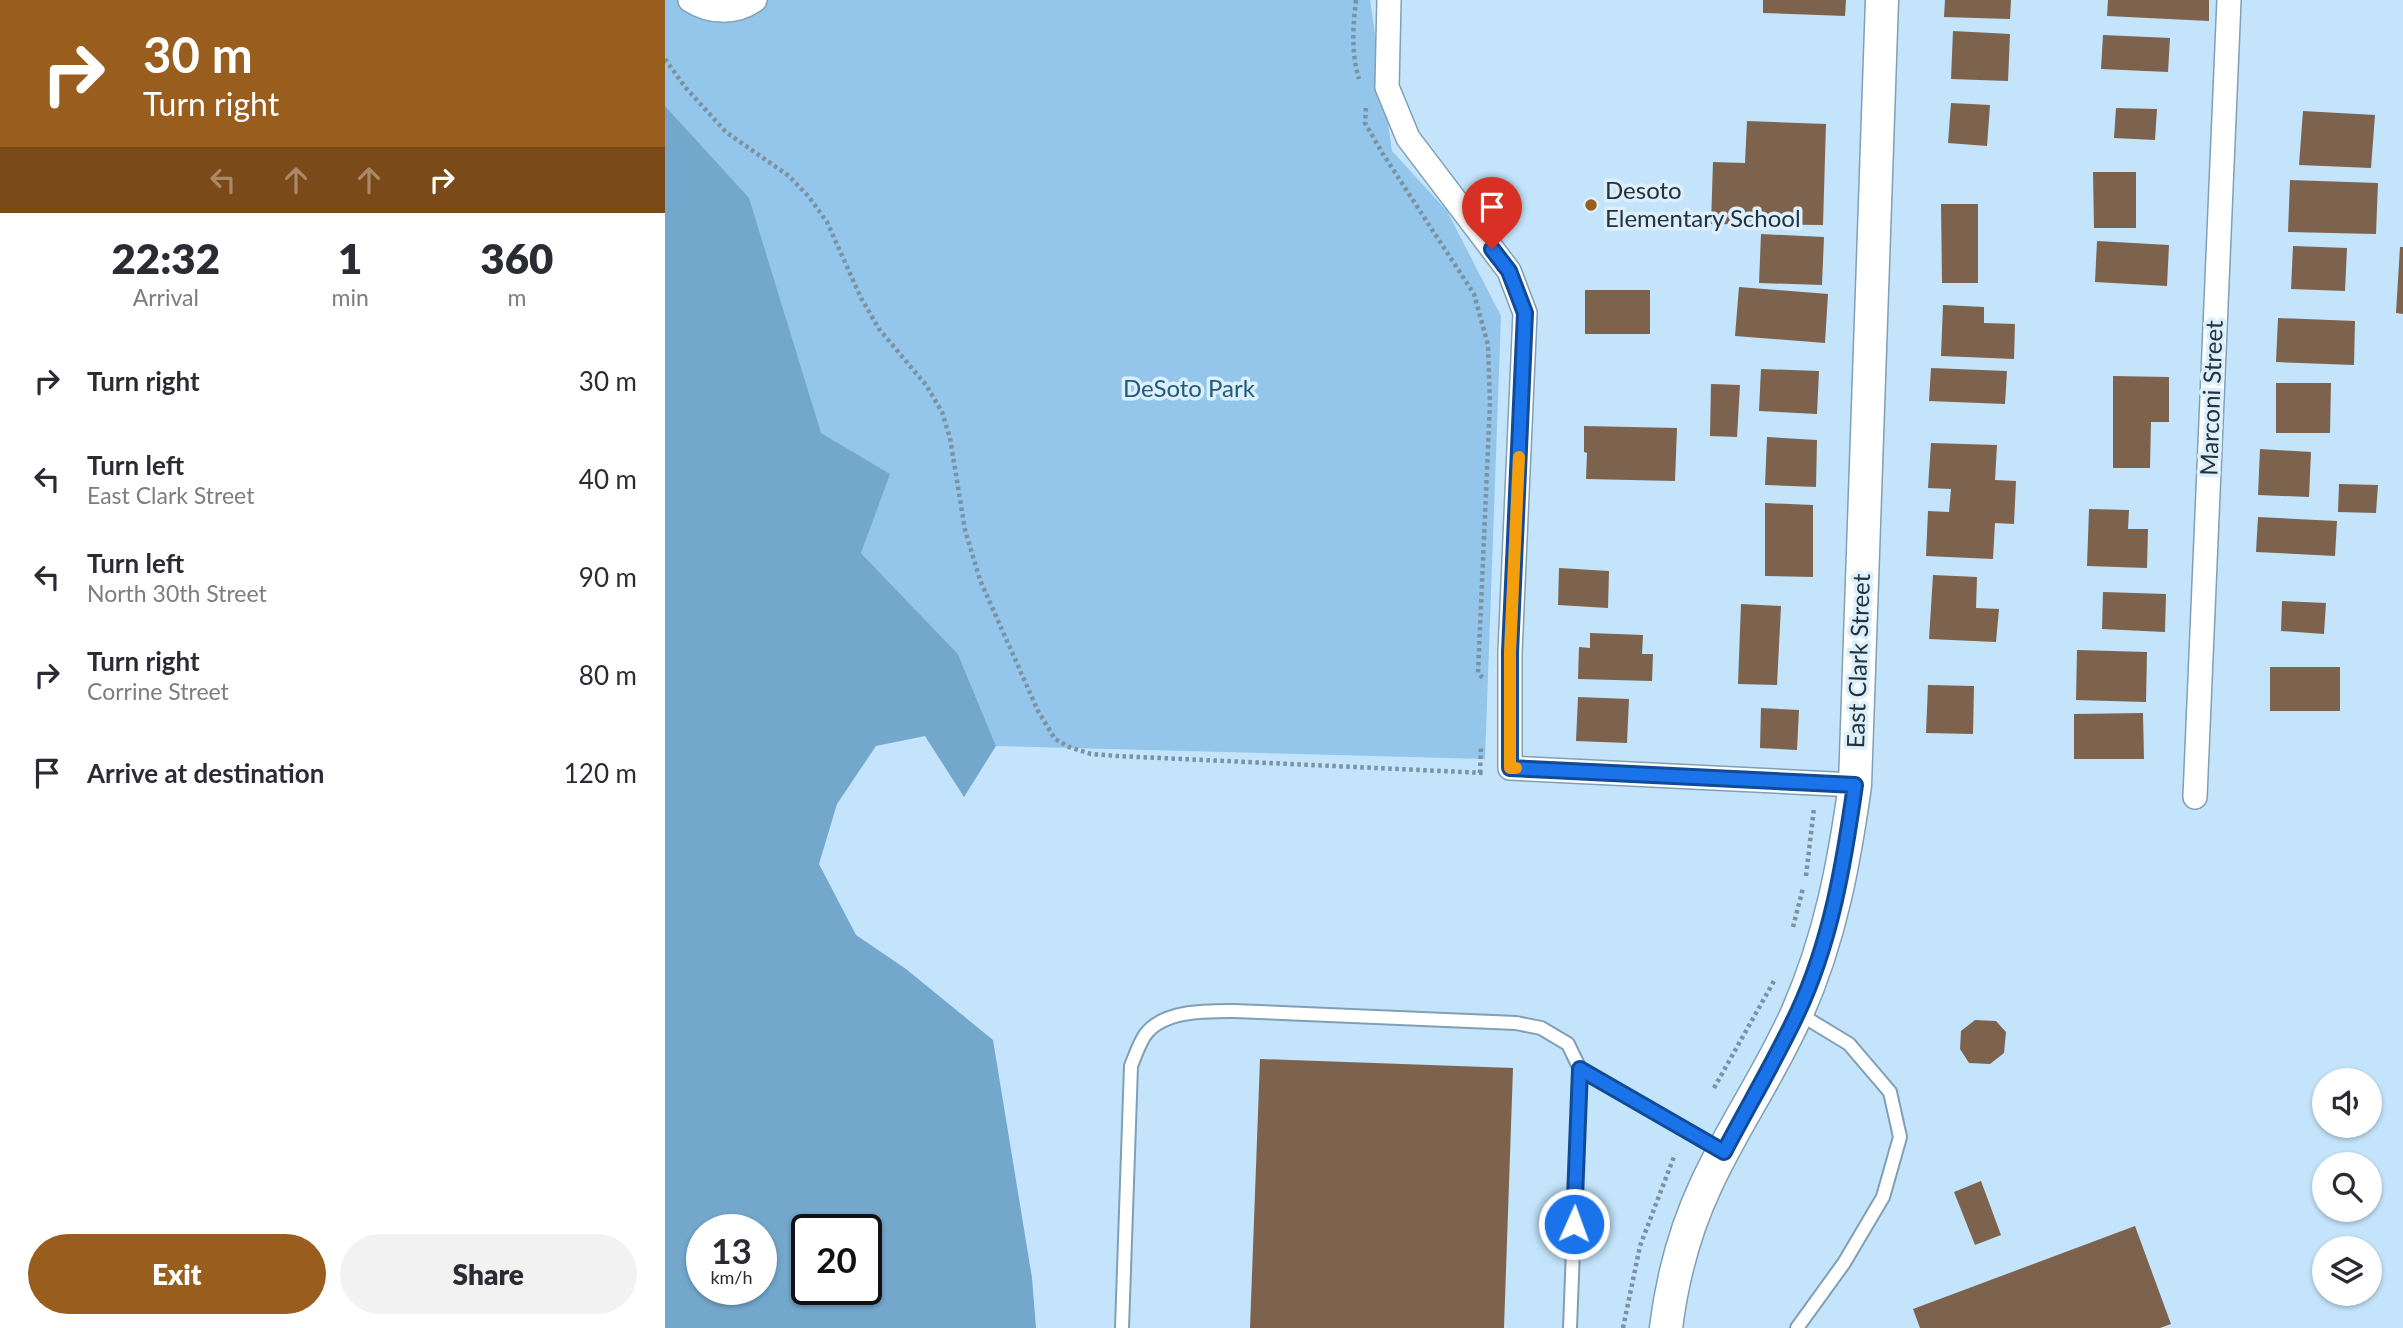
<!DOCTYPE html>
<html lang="en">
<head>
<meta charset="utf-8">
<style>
	:root { --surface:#fff; --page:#f2f2f3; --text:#2b2b33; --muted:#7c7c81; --accent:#995d1e }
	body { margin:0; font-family:Lato,sans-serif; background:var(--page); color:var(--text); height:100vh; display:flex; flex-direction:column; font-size:26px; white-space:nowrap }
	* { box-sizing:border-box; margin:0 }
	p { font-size:23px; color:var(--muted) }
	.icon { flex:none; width:38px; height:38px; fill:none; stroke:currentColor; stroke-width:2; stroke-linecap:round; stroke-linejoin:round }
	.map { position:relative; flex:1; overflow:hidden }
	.side { display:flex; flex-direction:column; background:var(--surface); width:665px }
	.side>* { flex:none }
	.top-card { background:#995d1e; color:#fff; overflow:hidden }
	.controls { position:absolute; left:1647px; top:1068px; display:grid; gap:14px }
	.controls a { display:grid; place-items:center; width:70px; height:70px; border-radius:50%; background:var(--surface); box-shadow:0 2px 5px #0004; font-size:35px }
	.speed { position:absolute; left:21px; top:1214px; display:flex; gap:14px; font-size:35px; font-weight:700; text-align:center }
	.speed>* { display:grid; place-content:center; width:91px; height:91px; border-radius:50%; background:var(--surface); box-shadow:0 2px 5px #0004; line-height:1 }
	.speed small { font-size:18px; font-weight:400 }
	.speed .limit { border:4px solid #111; border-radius:10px; background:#fff; color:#111 }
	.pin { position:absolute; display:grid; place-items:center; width:60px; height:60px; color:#fff; margin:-72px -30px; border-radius:50% 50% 50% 0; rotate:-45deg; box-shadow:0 0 7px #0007 }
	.pin .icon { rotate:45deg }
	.me { position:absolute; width:77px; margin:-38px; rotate:2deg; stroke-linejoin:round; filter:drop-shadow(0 0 5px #0008) }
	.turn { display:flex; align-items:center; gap:24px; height:147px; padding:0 28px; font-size:32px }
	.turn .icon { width:91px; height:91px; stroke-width:2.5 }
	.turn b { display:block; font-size:49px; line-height:60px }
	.lanes { display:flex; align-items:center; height:66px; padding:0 28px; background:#0003; justify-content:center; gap:35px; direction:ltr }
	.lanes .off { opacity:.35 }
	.eta { display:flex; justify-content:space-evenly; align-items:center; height:119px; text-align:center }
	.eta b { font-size:42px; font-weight:800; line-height:49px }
	.button { display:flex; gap:14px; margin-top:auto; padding:14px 28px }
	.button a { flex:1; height:80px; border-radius:42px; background:var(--accent); color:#fff; font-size:28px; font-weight:800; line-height:80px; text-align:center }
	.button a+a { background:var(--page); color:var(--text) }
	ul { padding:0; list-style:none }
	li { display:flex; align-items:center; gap:21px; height:98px; padding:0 28px }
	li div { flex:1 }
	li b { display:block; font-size:26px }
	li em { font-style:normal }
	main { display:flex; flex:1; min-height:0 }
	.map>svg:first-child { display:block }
	.green { fill:#93c6ea }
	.water { fill:#73a7cb; fill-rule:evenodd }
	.building { fill:#7d634d }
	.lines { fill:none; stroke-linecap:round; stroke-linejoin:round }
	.lane-casing { stroke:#819fb5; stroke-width:16 }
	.street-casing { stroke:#819fb5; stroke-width:26 }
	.secondary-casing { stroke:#819fb5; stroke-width:35 }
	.path { stroke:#7a92a3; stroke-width:4.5; stroke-dasharray:3.5 3.5; stroke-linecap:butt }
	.lane { stroke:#fff; stroke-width:12 }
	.street { stroke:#fff; stroke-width:23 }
	.secondary { stroke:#fff; stroke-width:32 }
	.route-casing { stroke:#114b97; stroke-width:18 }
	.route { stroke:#1a73e8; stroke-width:12 }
	.slow { stroke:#f59e0b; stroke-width:12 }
	.poi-dot { fill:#995d1e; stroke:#dceffd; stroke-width:2.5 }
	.labels { text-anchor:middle; stroke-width:7; stroke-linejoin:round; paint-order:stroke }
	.poi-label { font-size:24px; fill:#25323b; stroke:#dceffd; text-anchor:start }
	.park-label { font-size:24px; fill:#1d5a7e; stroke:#dceffd }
	.street-label { font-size:24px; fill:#25323b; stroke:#dceffd }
</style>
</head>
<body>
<main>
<section class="side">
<div class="top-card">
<div class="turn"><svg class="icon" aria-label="right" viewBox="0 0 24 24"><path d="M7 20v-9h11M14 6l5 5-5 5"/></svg><div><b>30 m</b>Turn right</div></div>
<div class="lanes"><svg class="icon off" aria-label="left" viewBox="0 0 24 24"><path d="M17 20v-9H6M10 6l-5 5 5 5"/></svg><svg class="icon off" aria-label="ahead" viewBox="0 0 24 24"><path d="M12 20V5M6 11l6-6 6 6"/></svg><svg class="icon off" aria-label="ahead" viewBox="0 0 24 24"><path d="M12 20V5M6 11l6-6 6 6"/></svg><svg class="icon" aria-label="right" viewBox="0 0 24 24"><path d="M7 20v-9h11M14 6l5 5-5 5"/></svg></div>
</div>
<div class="eta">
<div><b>22:32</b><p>Arrival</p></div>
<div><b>1</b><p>min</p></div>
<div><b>360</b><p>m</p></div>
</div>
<ul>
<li><svg class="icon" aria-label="right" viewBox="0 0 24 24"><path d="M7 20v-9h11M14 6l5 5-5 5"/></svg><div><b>Turn right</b></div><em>30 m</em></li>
<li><svg class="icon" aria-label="left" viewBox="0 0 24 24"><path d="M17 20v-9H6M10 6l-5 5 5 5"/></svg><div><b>Turn left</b><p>East Clark Street</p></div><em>40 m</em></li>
<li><svg class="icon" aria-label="left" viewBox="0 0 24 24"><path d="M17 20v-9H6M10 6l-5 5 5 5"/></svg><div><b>Turn left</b><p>North 30th Street</p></div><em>90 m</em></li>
<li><svg class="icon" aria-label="right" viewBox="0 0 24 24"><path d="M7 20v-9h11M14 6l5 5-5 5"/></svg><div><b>Turn right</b><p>Corrine Street</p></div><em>80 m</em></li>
<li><svg class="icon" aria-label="arrive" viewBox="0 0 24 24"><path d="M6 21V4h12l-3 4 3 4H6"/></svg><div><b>Arrive at destination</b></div><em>120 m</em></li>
</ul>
<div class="button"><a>Exit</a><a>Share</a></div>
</section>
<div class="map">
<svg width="1738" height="1328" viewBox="0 0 1738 1328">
	<rect width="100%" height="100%" fill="#c3e4fb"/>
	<path class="green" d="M0,0H705L727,151L782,211L836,316L820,759L331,746L293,654L196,553L224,474L156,433L0,107Z"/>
	<path class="water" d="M0,106L84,198L156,433L225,474L196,553L293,654L331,746L299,797L260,736L211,746L172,804L154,864L191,935L241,969L328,1040L367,1278L371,1328H0ZM37,1230H96V1290H37ZM142,1230H201V1290H142Z"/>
	<path class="building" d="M1098,0H1181L1180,16L1098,13Z
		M1280,0H1346L1345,19L1279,17Z
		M1443,0H1544V21L1442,16Z
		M1288,31L1345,34L1343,81L1286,79Z
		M1438,35L1505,38L1503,72L1436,69Z
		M1286,103L1325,105L1322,146L1283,143Z
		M1451,108L1492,109L1490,140L1449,138Z
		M1638,111L1710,115L1706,168L1634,165Z
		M1082,121L1161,124L1158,225L1046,224L1048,162L1080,163Z
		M1428,172H1471V228H1429Z
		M1625,180L1713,183L1711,234L1623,232Z
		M1276,204H1313V283H1277Z
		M1096,234L1159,237L1157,285L1094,283Z
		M1432,241L1504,245L1502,286L1430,282Z
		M1628,246L1682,248L1680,291L1626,289Z
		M1735,247H1738V314L1731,313Z
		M1074,287L1163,294L1160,343L1070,336Z
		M920,290H985V334H920Z
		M1278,305L1319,307V323L1350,324L1349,359L1276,356Z
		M1613,318L1690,321L1689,365L1611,362Z
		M1266,368L1342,371L1340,404L1264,401Z
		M1096,369L1154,371L1152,414L1094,411Z
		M1448,376L1504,377V422H1486L1485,468H1448Z
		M1611,383H1666L1665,433H1611Z
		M1046,384L1075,385L1072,437L1045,436Z
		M919,426L1012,428L1010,481L921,479L922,453L919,452Z
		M1102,437L1152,440L1151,487L1100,485Z
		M1266,443L1332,445L1330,480L1351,481L1349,524L1330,523L1328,559L1261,556L1263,511L1284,512L1286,489L1263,488Z
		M1595,449L1646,452L1644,497L1593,495Z
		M1674,484L1713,485L1711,513L1673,512Z
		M1100,503L1148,505V577L1100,576Z
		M1424,509L1464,510L1463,529H1483L1482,568L1422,566Z
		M1593,517L1672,521L1670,556L1591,552Z
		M894,568L944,571L943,608L893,605Z
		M1268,575L1312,577L1311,608L1334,609L1331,642L1264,639Z
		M1438,592L1501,594L1500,632L1437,629Z
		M1617,601L1661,603L1659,634L1616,631Z
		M1076,604L1116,606L1112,685L1073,684Z
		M925,633L978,635L977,654H988L987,681L913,679L914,647L925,648Z
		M1412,650L1482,652L1481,702L1411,700Z
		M1605,667H1675V711H1605Z
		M1263,685L1309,686L1308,734L1261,733Z
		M913,697L964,699L962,743L911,741Z
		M1096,708L1134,710L1132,750L1095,748Z
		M1478,713L1479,759H1409V714Z
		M1310,1020L1331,1021L1341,1032L1339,1053L1325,1064L1304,1063L1295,1049L1296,1031Z
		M595,1059L848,1068L839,1328H585Z
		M1316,1181L1336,1235L1310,1245L1289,1192Z
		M1470,1226L1506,1324L1495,1328H1255L1248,1309Z"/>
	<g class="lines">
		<defs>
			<path id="lane" d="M915,1069L1058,1152
				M457,1328L466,1066C470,1056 474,1044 480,1035C498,1010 542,1011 569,1011L851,1023L876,1028L903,1044L915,1069L905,1328
				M1132,1328L1179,1263L1218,1197L1235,1137L1225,1092L1184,1044L1133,1013"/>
			<path id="street" d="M25,0C45,13 70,14 90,0
				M724,0L722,87L743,138L844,271L860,313L845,652V768L1190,785
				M1530,797L1564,0"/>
			<path id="secondary" d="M1001,1328C1007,1279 1020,1230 1041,1185C1068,1126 1107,1071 1133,1011C1165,938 1179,864 1190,785L1217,0"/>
		</defs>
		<use href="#lane" class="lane-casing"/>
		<use href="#street" class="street-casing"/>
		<use href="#secondary" class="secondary-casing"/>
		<path class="path" d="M691,0C688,26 686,53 694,79
			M0,59L20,87L61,132L124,176L144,197L162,222L196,298L214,329L261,385L277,412L285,438L300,530L315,580L373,711L390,739L404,747L426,754L452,756L820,773
			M701,108L700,123L718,154L809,294L823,345L825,403L813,673L818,678
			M815,773L816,746
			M1141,876L1149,808
			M1128,927L1138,888
			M1049,1088L1109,981
			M958,1328L975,1246L1010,1154"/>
		<use href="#lane" class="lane"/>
		<use href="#street" class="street"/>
		<use href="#secondary" class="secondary"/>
	</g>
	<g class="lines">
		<defs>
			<path id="route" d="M827,249L844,271L860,313L845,652V768L1190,785C1179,863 1166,942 1132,1014C1110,1061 1083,1106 1059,1152L915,1069L909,1224"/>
		</defs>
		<use href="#route" class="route-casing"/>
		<use href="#route" class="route"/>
		<path class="slow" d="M851,768H845V652L854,457"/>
	</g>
	<circle class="poi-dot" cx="926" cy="205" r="7"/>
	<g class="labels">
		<g class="poi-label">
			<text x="940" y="199">Desoto<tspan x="940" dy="28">Elementary School</tspan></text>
		</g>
		<g class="park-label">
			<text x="524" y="397">DeSoto Park</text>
		</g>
		<g class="street-label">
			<text transform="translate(1547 398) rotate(-88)" y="8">Marconi Street</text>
			<text transform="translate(1194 661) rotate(-88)" y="8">East Clark Street</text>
		</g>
	</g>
</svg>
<div class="controls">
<a><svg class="icon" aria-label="sound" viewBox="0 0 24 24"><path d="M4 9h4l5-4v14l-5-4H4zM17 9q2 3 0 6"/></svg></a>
<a><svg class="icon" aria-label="search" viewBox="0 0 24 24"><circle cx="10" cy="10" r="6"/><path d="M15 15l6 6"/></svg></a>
<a><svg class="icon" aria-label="layers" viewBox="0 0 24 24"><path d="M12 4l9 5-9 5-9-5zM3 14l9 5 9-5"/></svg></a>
</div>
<div class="speed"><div>13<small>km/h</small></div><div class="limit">20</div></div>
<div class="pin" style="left:827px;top:249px;background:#d93025"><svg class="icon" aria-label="arrive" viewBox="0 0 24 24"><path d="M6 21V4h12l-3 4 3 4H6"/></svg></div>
<svg class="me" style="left:909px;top:1224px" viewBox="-20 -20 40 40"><circle r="17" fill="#1a73e8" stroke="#fff" stroke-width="3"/><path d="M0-11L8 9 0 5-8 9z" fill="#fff"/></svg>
</div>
</main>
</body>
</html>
